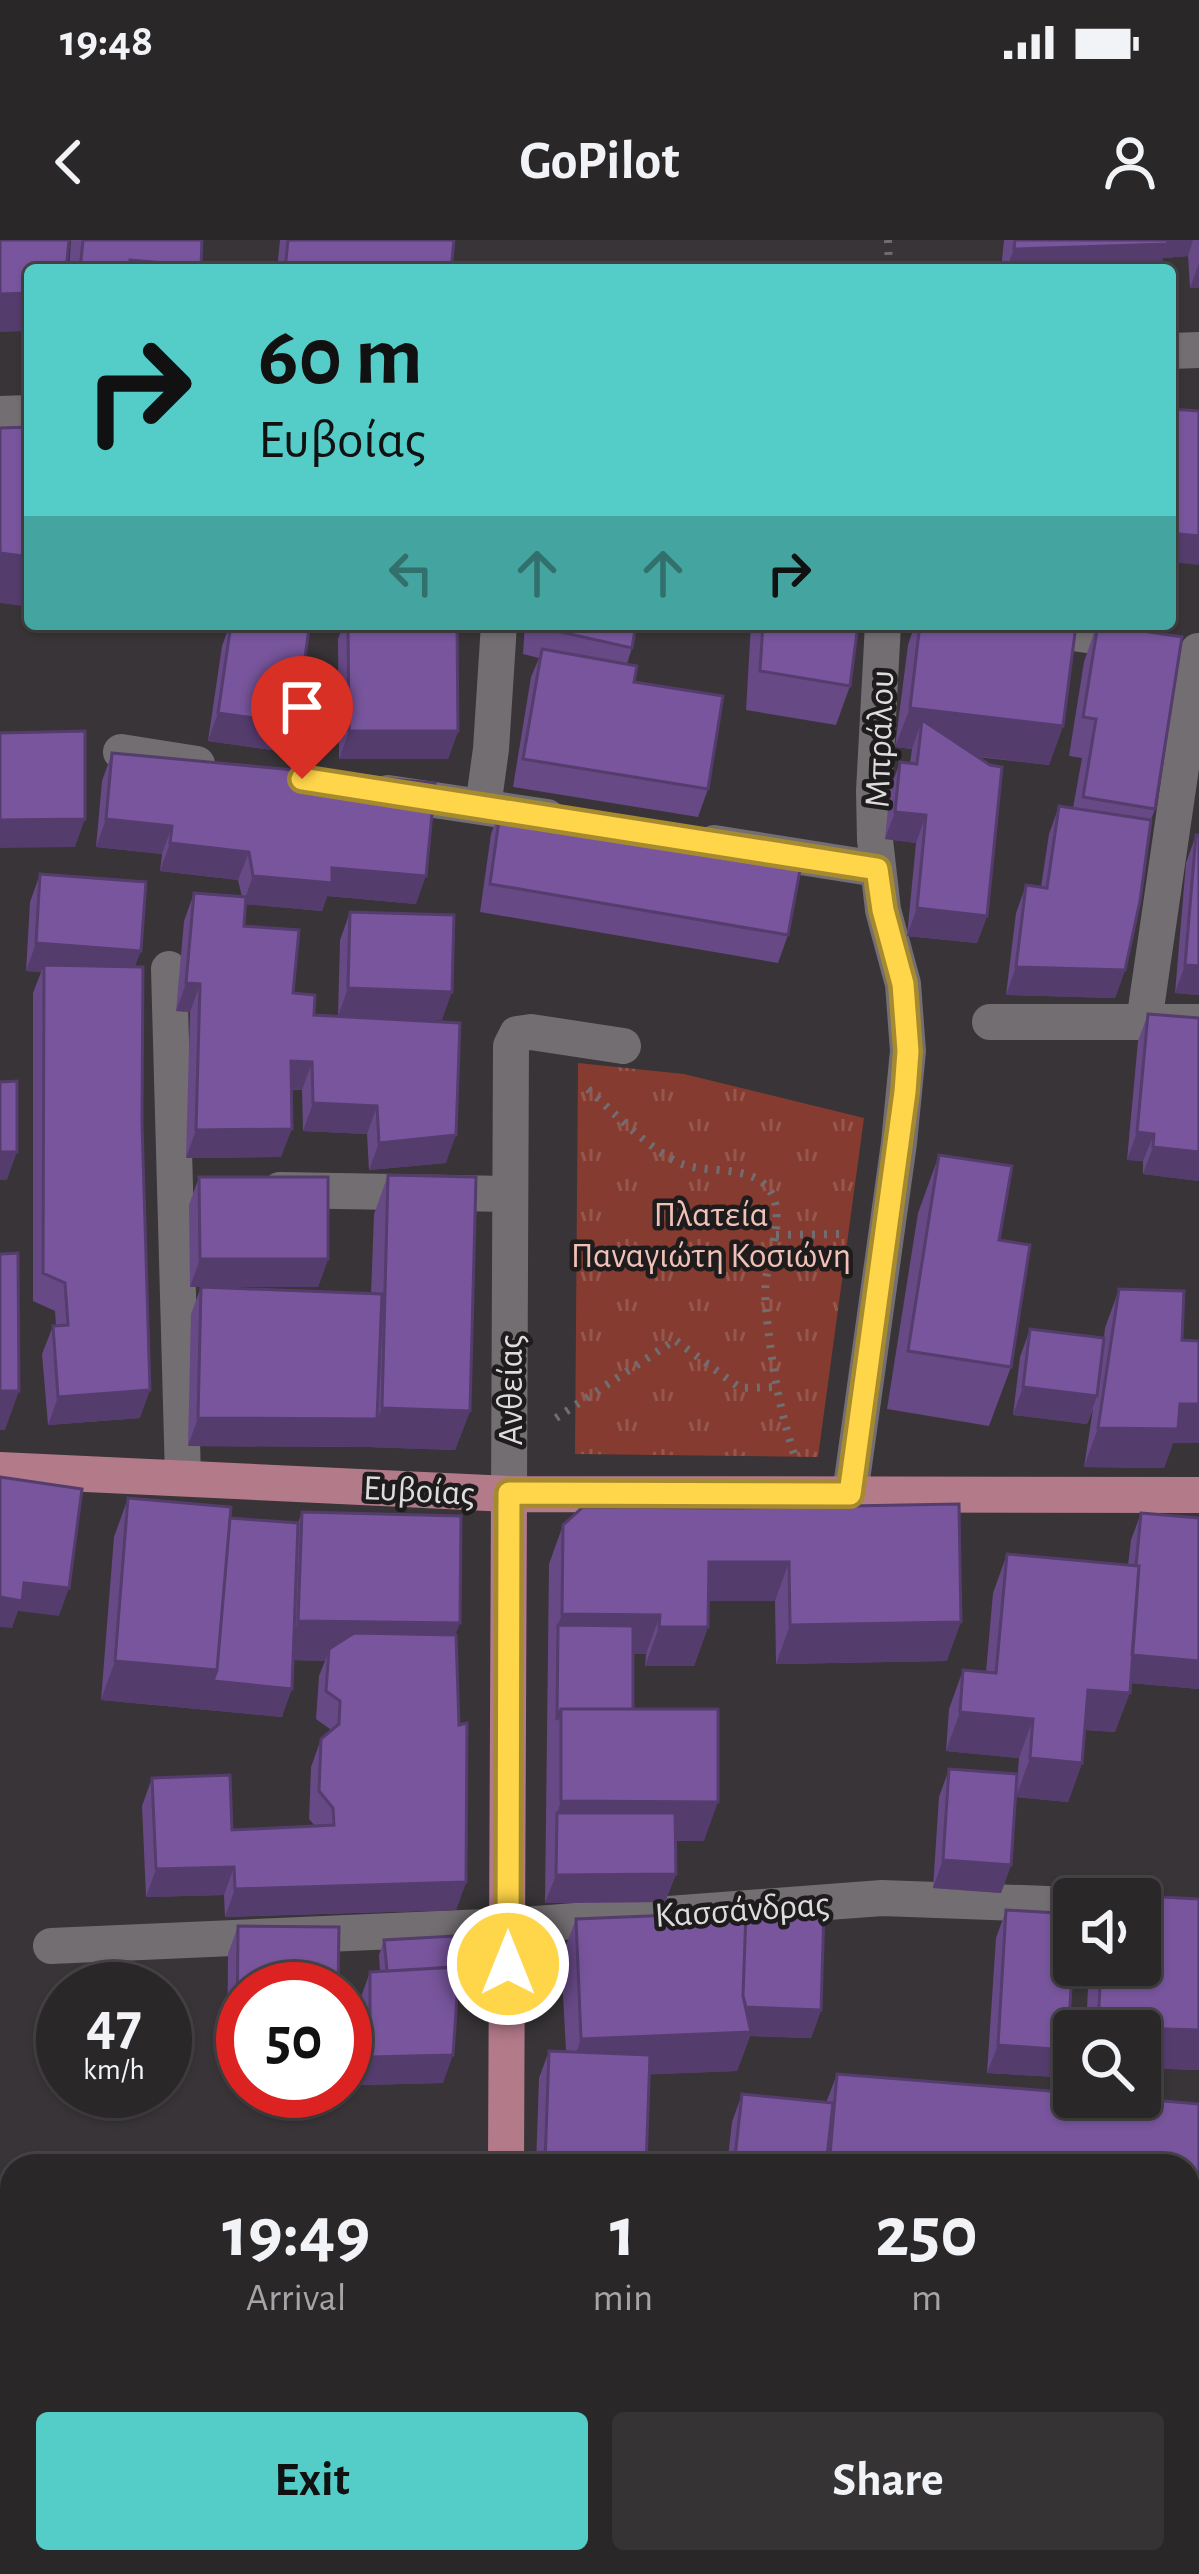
<!DOCTYPE html>
<html lang="en">
<head>
<meta charset="utf-8">
<style>
	:root { --surface:#2a2729; --page:#363335; --text:#f1f3f6; --muted:#a5a5a8; --line:#464446; --accent:#54cdc8 }
	body { margin:0; font-family:"Alegreya Sans",sans-serif; background:var(--page); color:var(--text); height:100vh; display:flex; flex-direction:column; font-size:45px; white-space:nowrap }
	* { box-sizing:border-box; margin:0 }
	p { font-size:39px; color:var(--muted) }
	.icon { flex:none; width:66px; height:66px; fill:none; stroke:currentColor; stroke-width:2; stroke-linecap:round; stroke-linejoin:round }
	.map { position:relative; flex:1; overflow:hidden }
	.panel { position:absolute; left:0px; top:1914px; width:1200px; height:420px; display:flex; flex-direction:column; background:var(--surface); border-radius:36px 36px 0 0; box-shadow:0 3px 9px #0004,0 0 0 3px var(--line) }
	.panel>* { flex:none }
	.top-card { position:absolute; left:24px; top:24px; width:1152px; height:366px; border-radius:12px; box-shadow:0 3px 9px #0004,0 0 0 3px var(--line); background:#54cdc8; color:#111; overflow:hidden }
	.controls { position:absolute; left:1053px; top:1638px; display:grid; gap:24px }
	.controls a { display:grid; place-items:center; width:108px; height:108px; border-radius:12px; background:var(--surface); box-shadow:0 3px 9px #0004,0 0 0 3px var(--line); font-size:60px }
	.speed { position:absolute; left:36px; top:1722px; display:flex; gap:24px; font-size:60px; font-weight:700; text-align:center }
	.speed>* { display:grid; place-content:center; width:156px; height:156px; border-radius:50%; background:var(--surface); box-shadow:0 3px 9px #0004,0 0 0 3px var(--line); line-height:1 }
	.speed small { font-size:30px; font-weight:400 }
	.speed .limit { border:18px solid #d22; background:#fff; color:#111 }
	.pin { position:absolute; display:grid; place-items:center; width:102px; height:102px; color:#fff; margin:-123px -51px; border-radius:50% 50% 50% 0; rotate:-45deg; box-shadow:0 0 12px #0007 }
	.pin .icon { rotate:45deg }
	.me { position:absolute; width:132px; margin:-66px; rotate:0deg; stroke-linejoin:round; filter:drop-shadow(0 0 9px #0008) }
	.turn { display:flex; align-items:center; gap:42px; height:252px; padding:0 36px; font-size:54px }
	.turn .icon { width:156px; height:156px; stroke-width:2.5 }
	.turn b { display:block; font-size:84px; line-height:102px }
	.lanes { display:flex; align-items:center; height:114px; padding:0 36px; background:#0003; justify-content:center; gap:60px; direction:ltr }
	.lanes .off { opacity:.35 }
	.eta { display:flex; justify-content:space-evenly; align-items:center; height:204px; text-align:center }
	.eta b { font-size:72px; font-weight:700; line-height:84px }
	.action { display:flex; gap:24px; margin-top:auto; padding:24px 36px }
	.action a { flex:1; height:138px; border-radius:12px; background:var(--accent); color:#111; font-size:48px; font-weight:700; line-height:138px; text-align:center }
	.action a+a { background:var(--page); color:var(--text) }
	.status { display:flex; justify-content:space-between; align-items:center; height:84px; padding:0 60px; background:var(--surface); direction:ltr }
	.status svg { height:33px; fill:currentColor }
	header { display:flex; justify-content:space-between; align-items:center; height:156px; padding:0 36px; background:var(--surface); font-size:54px; font-weight:700 }
	.map>svg:first-child { display:block }
	.grass { fill:url(#grass-tufts) }
	.lines { fill:none; stroke-linecap:round; stroke-linejoin:round }
	.path { stroke:#716d70; stroke-width:8; stroke-dasharray:3 9; stroke-linecap:butt }
	.minor { stroke:#736e71; stroke-width:36 }
	.major { stroke:#b37a8a; stroke-width:36 }
	.wall { fill:#674986 }
	.shaded-wall { fill:#543c6d }
	.building { fill:#78559c; stroke:#543c6d; stroke-width:3 }
	.route-casing { stroke:#a68a30; stroke-width:30 }
	.route { stroke:#ffd54a; stroke-width:21 }
	.labels { text-anchor:middle; stroke-width:9; stroke-linejoin:round; paint-order:stroke }
	.street-label { font-size:36px; fill:#dfdcde; stroke:#1e1c1d }
	.park-label { font-size:36px; fill:#f1c0b6; stroke:#1e1c1d }
</style>
</head>
<body>
<div class="status"><b>19:48</b><svg viewBox="0 0 49 12"><path d="M0 12V9h3v3zM5 12V6h3v6zM10 12V3h3v9zM15 12V0h3v12zM26 1h20v11H26zM47 4h2v5h-2z"/></svg></div>
<header><svg class="icon" aria-label="back" viewBox="0 0 24 24"><path d="M15 5l-7 7 7 7"/></svg>GoPilot<svg class="icon" aria-label="person" viewBox="0 0 24 24"><circle cx="12" cy="8" r="4"/><path d="M4 21q1-7 8-7t8 7"/></svg></header>
<div class="map">
<svg width="1199" height="2334" viewBox="0 0 1199 2334">
	<defs>
		<pattern id="grass-tufts" width="24" height="20" patternUnits="userSpaceOnUse" patternTransform="scale(3)"><rect width="24" height="20" fill="#853b2f"/><path d="M3 7l-1-3M5 7V3M7 7l1-3M15 17l-1-3M17 17v-4M19 17l1-3" fill="none" stroke="#96574d"/></pattern>
	</defs>
	<rect width="100%" height="100%" fill="#383437"/>
	<path class="grass" d="M578,823L684,834L864,878L818,1217L575,1214Z
		M0,2159L12,2162V2177L0,2248Z"/>
	<g class="lines">
		<path class="path" d="M888,0L889,30
			M588,849C612,871 653,913 682,924C706,933 742,926 763,943C790,965 769,1013 766,1040C764,1059 767,1078 769,1096C774,1137 781,1174 794,1214
			M776,995L840,994
			M556,1178L675,1100L740,1148L775,1147"/>
		<path class="minor" d="M1170,111L1199,110
			M0,174L30,173
			M1010,384L1143,403
			M121,512L197,524
			M388,553L547,577
			M483,567L491,509L499,384
			M714,603L877,629
			M169,729L183,1237
			M990,782H1199
			M1144,782L1198,411
			M280,950L510,954
			M509,1254L511,806L517,794L531,792L623,806
			M850,1254L899,903L908,811L903,744L883,670L875,600L874,551L883,384
			M51,1706L508,1686L882,1658L1074,1665
			M1188,2053L1199,2055
			M0,2125L12,2127
			M21,2334L23,2322
			M811,2334L813,2322"/>
		<path class="major" d="M0,1230L509,1254L1199,1255
			M506,1926L509,1254
			M496,2334L497,2322"/>
	</g>
	<path class="wall" d="M71,0H202L199,30H69Z
		M280,0H454L451,30H277Z
		M1004,0H1199V48H1190L1188,16L1163,18L1159,30H1001Z
		M230,384H283L296,484L286,512L208,501L222,406Z
		M344,384H457L458,491L448,519H339L338,399Z
		M525,384H636L632,408L627,424L634,442L708,549L698,577L513,547L531,437L539,418L523,414Z
		M751,384H858L850,446L836,485L746,470Z
		M915,384H1065L1063,486L1049,525L977,517L987,676L977,703L907,696L916,603L885,599L890,549L900,522L910,523L912,509L895,507L908,405Z
		M1097,384L1155,569L1151,580L1125,730L1115,758L1006,755L1016,673L1026,645L1041,647L1049,594L1059,566L1073,568L1082,518L1069,516L1084,422Z
		M112,513L416,664L327,656L322,671L245,664L244,686L293,753L314,775L338,776L340,700L350,672L442,780L356,777L446,923L369,930L367,894L303,891L302,850H291L281,917L186,918L190,772L176,771L184,681L194,653L242,657L238,640L160,631L162,614L96,607L102,541Z
		M501,566L788,695L778,723L480,672L491,594Z
		M1196,595H1199V755L1175,753L1186,623Z
		M40,634L135,727L140,1178L48,1185L42,1114L53,1086H56L55,1071L33,1061V753L41,732L26,731L30,662Z
		M1148,774L1199,778V941L1143,934V921L1127,920L1138,801Z
		M939,915L999,1000L1011,1127L989,1186L887,1169L918,973Z
		M388,935L470,1171L455,1210L367,1207L188,1206L191,1074L201,1047H190L189,965L199,937L328,1019L318,1047H217L371,1054L374,974Z
		M1119,1049L1173,1203L1164,1228L1084,1227L1093,1169L1087,1184L1013,1175L1020,1117L1030,1089L1104,1098L1105,1088Z
		M128,1258L230,1278L298,1283L302,1272L456,1395L466,1642L456,1670L225,1677L224,1655L146,1657L142,1566L152,1538L232,1590L315,1586L309,1579L311,1527L321,1499L329,1492L330,1489L316,1479L319,1436L325,1421L293,1420L282,1477L101,1460L114,1297Z
		M735,1268L947,1421L776,1424L775,1361H708V1387L694,1426H645L646,1414H633V1469L704,1601H675L676,1634L665,1662L545,1663L549,1324L563,1285Z
		M1141,1273L1199,1278V1449L1130,1443L1115,1492L1085,1490L1082,1523L1068,1562L1016,1557L1019,1518L946,1511L949,1469L963,1430L986,1432L993,1353L1007,1314L1128,1325L1131,1300Z
		M949,1529L1011,1625L1001,1653L933,1648L939,1557Z
		M1105,1654L1199,1659V1830L1140,1828V1791H1086L1089,1725H1140V1659H1103Z
		M741,1667L821,1770L811,1798L750,1796L737,1831L650,1834L646,1926H536L539,1838L549,1811H566L561,1718L576,1679L740,1672Z
		M1006,1670L1057,1837L987,1833L996,1698Z
		M238,1686L243,1824H227L228,1714Z
		M384,1700L443,1843L360,1845V1760L370,1732H380L379,1715Z
		M837,1834L1199,1864V2034L1188,2033V1926H727L732,1882L742,1854L826,1863Z
		M1196,2247L1199,2334H1160L1162,2326H1178L1179,2322H1188V2269Z
		M64,2322H230L226,2334H63Z
		M528,2322H639V2334H528Z
		M656,2322H768L767,2334H656Z
		M818,2322H948L947,2334H816Z"/>
	<path class="shaded-wall" d="M1156,0H1193L1188,16L1163,18L1159,30H1006L1014,9Z
		M130,20L201,26L199,30H126Z
		M1199,23V48H1190Z
		M30,53V91L0,92V54Z
		M1170,293L1199,296V325L1170,322Z
		M0,313L30,317V367L0,363Z
		M910,468L1063,486L1049,525L919,509L922,480L912,509L895,507Z
		M218,473L296,484L286,512L208,501Z
		M349,491H458L448,519H339Z
		M895,572L926,575L916,603L885,599Z
		M85,579L75,607L0,608V580Z
		M106,579L172,586L162,614L96,607Z
		M170,603L249,612L238,640L160,631Z
		M332,628L426,636L416,664L327,656L322,671L243,664L253,636Z
		M917,668L987,676L977,703L907,696Z
		M36,703L141,711L130,739L44,725L41,732L26,731Z
		M1185,725L1199,726V755L1175,753Z
		M1016,727L1125,730L1115,758L1006,755Z
		M186,743L200,744L190,772L176,771Z
		M348,748L452,752L442,780L338,776Z
		M291,821L312,822L302,850L281,849Z
		M313,863L377,866L367,894L303,891Z
		M292,889L281,917L186,918L196,890Z
		M1137,892L1154,894L1143,921L1127,920Z
		M456,895L446,923L369,930L379,903Z
		M1153,907L1199,912V941L1143,934Z
		M0,912H17L7,940H0Z
		M200,1019H328L318,1047H190Z
		M1023,1147L1097,1156L1087,1184L1013,1175Z
		M150,1150L140,1178L48,1185L58,1157Z
		M0,1151H19L5,1190H0Z
		M1180,1164H1199V1203H1173L1164,1228L1084,1227L1098,1188Z
		M382,1168L470,1171L455,1210L367,1207L188,1206L198,1178L377,1179Z
		M709,1322H789L775,1361H695Z
		M24,1343L69,1348L59,1376L18,1371L12,1388L0,1387V1357Z
		M562,1374L660,1375L646,1414L557,1413L558,1385Z
		M298,1381L460,1383L445,1422L329,1409L325,1421L284,1420Z
		M961,1382L947,1421L776,1424L790,1385Z
		M659,1387H708L694,1426H645Z
		M1128,1415L1199,1421V1449L1118,1442Z
		M115,1421L217,1430L292,1449L282,1477L101,1460Z
		M1088,1450L1130,1453L1115,1492L1074,1489Z
		M960,1472L1033,1479L1019,1518L946,1511Z
		M1030,1518L1082,1523L1068,1562L1016,1557Z
		M561,1561L718,1562L704,1601L557,1600V1573Z
		M943,1620L1011,1625L1001,1653L933,1648Z
		M234,1627L224,1655L146,1657L156,1629Z
		M676,1634L665,1662L545,1663L556,1635Z
		M466,1642L456,1670L225,1677L235,1649Z
		M739,1767L821,1770L811,1798L750,1796L737,1831L567,1838L581,1799Z
		M1098,1787L1199,1790V1830L1140,1828V1791H1096Z
		M237,1796H243V1824H227Z
		M998,1805L1067,1810L1057,1837L987,1833Z
		M453,1815L443,1843L360,1845L370,1817Z
		M545,1923L638,1926H544Z
		M1188,1993L1199,1994V2011L1191,2033H1188Z
		M1199,2011V2034L1191,2033Z
		M0,2063L12,2064V2094L0,2092Z
		M1188,2139L1199,2140V2169L1188,2168Z
		M70,2322H230L226,2334H66Z
		M1008,2322H1119L1115,2334H1043L1006,2329Z"/>
	<path class="building" d="M0,0H69L66,30H30V53L0,54Z
		M83,0H202L201,26L130,20L129,30H80Z
		M288,0H454L451,30L375,28V30H285Z
		M1015,0H1167L1168,4L1014,9Z
		M1170,169L1199,171V296L1170,293Z
		M30,187V317L0,313V188Z
		M231,384H277L309,388L296,484L218,473Z
		M348,384H457L458,491H349Z
		M534,384H636L632,408L534,386Z
		M763,384H858L850,446L760,431Z
		M920,384L1076,385L1063,486L910,468Z
		M1098,384L1182,397L1155,569L1083,557L1096,479L1083,477Z
		M542,409L637,426L634,442L723,456L708,549L523,519Z
		M922,480L990,525L1002,527L987,676L917,668L926,575L895,572L900,522L917,524Z
		M85,491V579L0,580V493Z
		M112,513L435,543L426,636L332,628V643L253,636L249,612L170,603L172,586L106,579Z
		M501,566L643,588L802,619L788,695L490,644Z
		M1059,566L1151,580L1140,661L1125,730L1016,727L1026,645L1047,648Z
		M1196,595H1199V726L1185,725Z
		M40,634L146,642L141,711L36,703Z
		M194,653L246,657L244,686L299,690L293,753L315,755L314,775L460,783L456,895L379,903L377,866L313,863L312,822L291,821L292,889L196,890L200,744L186,743Z
		M350,672L454,675L452,752L348,748Z
		M44,725L143,727L142,882L150,1150L58,1157L53,1086L68,1085L65,1043L43,1033Z
		M1148,774L1199,778V912L1153,907L1154,894L1137,892Z
		M17,841V912H0V842Z
		M939,915L1012,926L999,1000L1030,1005L1011,1127L908,1111Z
		M388,935L476,937L470,1171L382,1168Z
		M199,937H328V1019H200Z
		M18,1013L19,1151H0V1014Z
		M201,1047L382,1054L377,1179L198,1178Z
		M1119,1049L1184,1051L1182,1100L1199,1101V1164H1180L1178,1189L1098,1188Z
		M1030,1089L1104,1098L1097,1156L1023,1147Z
		M0,1237L82,1249L69,1348L24,1343L22,1361L0,1357Z
		M128,1258L231,1267L217,1430L115,1421Z
		M959,1264L961,1382L790,1385L789,1322H709L708,1387H659L660,1375L562,1374L563,1285L583,1267L735,1268Z
		M302,1272L461,1276L460,1383L298,1381Z
		M1141,1273L1199,1278V1421L1132,1415L1139,1326H1136Z
		M230,1278L298,1283L292,1449L213,1441L217,1430Z
		M1007,1314L1139,1326L1130,1453L1088,1450L1082,1523L1030,1518L1033,1479L960,1472L963,1430L996,1433Z
		M558,1385L633,1386V1469H561L557,1480Z
		M354,1393L456,1395L459,1485L467,1483L466,1642L235,1649L234,1627L156,1629L152,1538L230,1535L232,1590L334,1585L333,1568L319,1551L321,1499L339,1484L340,1461L326,1451L329,1409Z
		M561,1469H718V1562L561,1561Z
		M949,1529L1017,1534L1011,1625L943,1620Z
		M557,1573H675L676,1634L556,1635Z
		M1105,1654L1199,1659V1790L1098,1787L1101,1725H1140V1659H1105Z
		M741,1667L824,1670L821,1770L746,1767L743,1756L746,1672H741Z
		M1006,1670L1074,1674V1704L1067,1810L998,1805Z
		M746,1672L743,1756L751,1792L581,1799L576,1679Z
		M238,1686L339,1687L338,1749H243V1796H237Z
		M454,1696V1727L387,1731L384,1700Z
		M459,1727L453,1815L370,1817V1732Z
		M549,1811L650,1815L646,1926L545,1923Z
		M837,1834L1074,1853V1857H1117L1199,1864V1994L1188,1993V1926H829Z
		M742,1854L833,1863L826,1926H734Z
		M0,1961L12,1963V2064L0,2063Z
		M1188,2058L1199,2059V2140L1188,2139Z
		M1196,2247H1199V2334H1162V2326H1185V2322H1188V2303Z
		M541,2322H639V2334H541Z
		M670,2322H768L767,2334H671Z
		M825,2322H948L947,2334H824Z"/>
	<g class="lines">
		<defs>
			<path id="route" d="M302,539L877,629L883,670L903,744L908,811L905,852L850,1254L509,1253L508,1724"/>
		</defs>
		<use href="#route" class="route-casing"/>
		<use href="#route" class="route"/>
	</g>
	<g class="labels">
		<g class="street-label">
			<text transform="translate(878 499) rotate(-88)" y="13">Μπράλου</text>
			<text transform="translate(509 1150) rotate(-90)" y="13">Ανθείας</text>
			<text transform="translate(419 1249) rotate(3)" y="13">Ευβοίας</text>
			<text transform="translate(742 1668) rotate(-4)" y="13">Κασσάνδρας</text>
		</g>
		<g class="park-label">
			<text x="711" y="986">Πλατεία<tspan x="711" dy="41">Παναγιώτη Κοσιώνη</tspan></text>
		</g>
	</g>
</svg>
<div class="controls">
<a><svg class="icon" aria-label="sound" viewBox="0 0 24 24"><path d="M4 9h4l5-4v14l-5-4H4zM17 9q2 3 0 6"/></svg></a>
<a><svg class="icon" aria-label="search" viewBox="0 0 24 24"><circle cx="10" cy="10" r="6"/><path d="M15 15l6 6"/></svg></a>
</div>
<div class="speed"><div>47<small>km/h</small></div><div class="limit">50</div></div>
<div class="pin" style="left:302px;top:539px;background:#d93025"><svg class="icon" aria-label="arrive" viewBox="0 0 24 24"><path d="M6 21V4h12l-3 4 3 4H6"/></svg></div>
<svg class="me" style="left:508px;top:1724px" viewBox="-20 -20 40 40"><circle r="17" fill="#ffd54a" stroke="#fff" stroke-width="3"/><path d="M0-11L8 9 0 5-8 9z" fill="#fff"/></svg>
<div class="top-card">
<div class="turn"><svg class="icon" aria-label="right" viewBox="0 0 24 24"><path d="M7 20v-9h11M14 6l5 5-5 5"/></svg><div><b>60 m</b>Ευβοίας</div></div>
<div class="lanes"><svg class="icon off" aria-label="left" viewBox="0 0 24 24"><path d="M17 20v-9H6M10 6l-5 5 5 5"/></svg><svg class="icon off" aria-label="ahead" viewBox="0 0 24 24"><path d="M12 20V5M6 11l6-6 6 6"/></svg><svg class="icon off" aria-label="ahead" viewBox="0 0 24 24"><path d="M12 20V5M6 11l6-6 6 6"/></svg><svg class="icon" aria-label="right" viewBox="0 0 24 24"><path d="M7 20v-9h11M14 6l5 5-5 5"/></svg></div>
</div>
<section class="panel">
<div class="eta">
<div><b>19:49</b><p>Arrival</p></div>
<div><b>1</b><p>min</p></div>
<div><b>250</b><p>m</p></div>
</div>
<div class="action"><a>Exit</a><a>Share</a></div>
</section>
</div>
</body>
</html>
